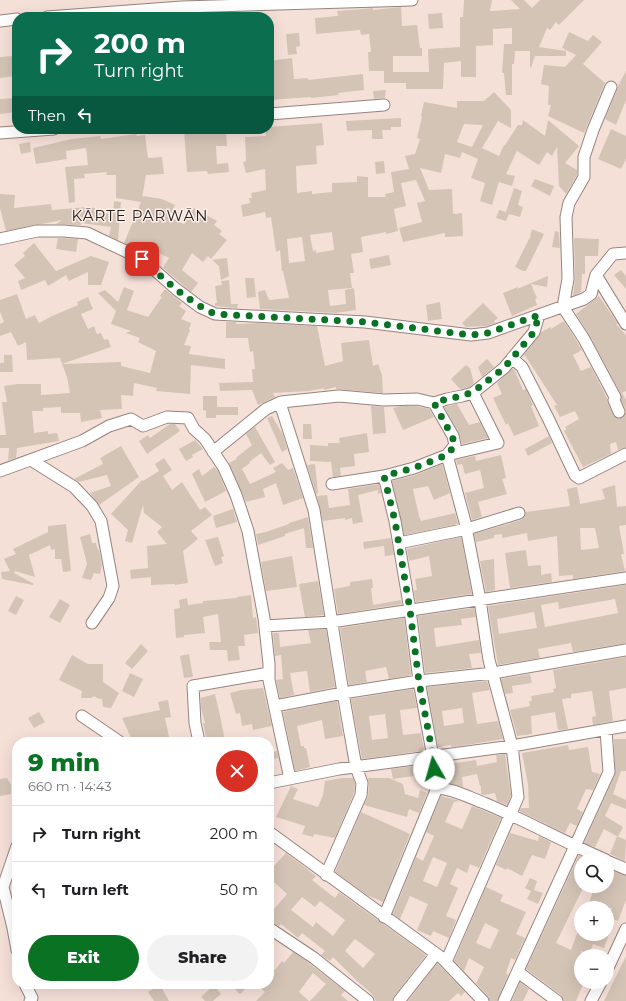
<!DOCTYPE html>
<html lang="en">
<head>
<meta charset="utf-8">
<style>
	:root { --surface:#fff; --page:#f2f2f2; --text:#202124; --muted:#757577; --line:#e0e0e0; --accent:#097223 }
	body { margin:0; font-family:Montserrat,sans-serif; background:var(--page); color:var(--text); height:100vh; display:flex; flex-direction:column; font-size:15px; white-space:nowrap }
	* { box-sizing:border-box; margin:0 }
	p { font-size:13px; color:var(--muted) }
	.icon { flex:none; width:22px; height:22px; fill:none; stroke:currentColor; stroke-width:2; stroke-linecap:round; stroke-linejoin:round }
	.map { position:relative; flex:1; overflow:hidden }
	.panel { position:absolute; left:12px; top:737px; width:262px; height:252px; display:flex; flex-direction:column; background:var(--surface); border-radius:16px; box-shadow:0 4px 16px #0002 }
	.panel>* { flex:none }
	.hud { position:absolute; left:12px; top:12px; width:262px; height:122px; border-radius:16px; box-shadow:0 4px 16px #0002; background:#0b6e4f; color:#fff; overflow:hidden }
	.tools { position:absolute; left:574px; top:853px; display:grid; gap:8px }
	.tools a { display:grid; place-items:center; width:40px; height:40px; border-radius:50%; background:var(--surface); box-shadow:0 4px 16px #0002; font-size:20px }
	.pin { position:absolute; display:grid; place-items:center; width:34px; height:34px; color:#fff; margin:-17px; border-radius:8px; box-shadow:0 2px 6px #0006 }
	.me { position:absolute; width:44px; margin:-22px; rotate:353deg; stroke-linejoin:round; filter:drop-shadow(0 0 3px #0008) }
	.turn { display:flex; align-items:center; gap:14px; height:84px; padding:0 16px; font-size:18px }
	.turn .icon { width:52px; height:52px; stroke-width:2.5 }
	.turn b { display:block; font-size:28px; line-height:34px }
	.then { display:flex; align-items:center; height:38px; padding:0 16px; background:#0003; gap:8px; font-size:15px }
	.round { display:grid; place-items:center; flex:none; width:42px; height:42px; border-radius:21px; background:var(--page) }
	.overview { display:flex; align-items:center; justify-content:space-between; height:68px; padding:0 16px }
	h1 { font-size:24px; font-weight:800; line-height:30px; color:var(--accent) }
	.primary-button { display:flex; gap:8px; margin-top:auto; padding:8px 16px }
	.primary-button a { flex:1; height:46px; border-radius:24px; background:var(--accent); color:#fff; font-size:16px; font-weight:800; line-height:46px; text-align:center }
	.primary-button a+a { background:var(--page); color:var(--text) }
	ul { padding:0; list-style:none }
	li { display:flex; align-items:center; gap:12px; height:56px; padding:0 16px; border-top:1px solid var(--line) }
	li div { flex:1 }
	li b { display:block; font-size:15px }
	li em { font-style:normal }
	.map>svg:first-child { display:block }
	.building { fill:#d4c4b6; fill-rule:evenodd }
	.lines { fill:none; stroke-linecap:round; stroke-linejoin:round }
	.street-casing { stroke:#97847d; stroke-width:13 }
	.street { stroke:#fff; stroke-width:11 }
	.route { stroke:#097223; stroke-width:7; stroke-dasharray:0 12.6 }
	.labels { text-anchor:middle; stroke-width:3; stroke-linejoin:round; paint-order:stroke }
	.neighbourhood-label { font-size:15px; letter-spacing:1px; fill:#29211e; stroke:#fcefea }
</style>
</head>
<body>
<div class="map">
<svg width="626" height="1001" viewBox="0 0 626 1001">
	<rect width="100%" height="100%" fill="#f5e0d8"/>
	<path class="building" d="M464,0H492L490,11L520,9L511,0H524L532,8L540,0H584L559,25L556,22L550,30L547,28L539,47L566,51V56H535L531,68L530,67V51H515L514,64H512V95H506L504,73H502L504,44H512V28L493,29V45L476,46V77H461V61L444,63L443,89H406V83H384V71H369L368,52H371L369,34L361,35L360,30L316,34L315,18L338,16L337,11L363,9L373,8V10L401,7L402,26L417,25L420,48H422V56H393V72H429L428,49L460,47V17H463Z
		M442,13L443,28L429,29L428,14Z
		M569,32L588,41L593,35L602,42L583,64L605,83L584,133L548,116L551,105H548L549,86L541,84L544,65L565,67L576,55L562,48Z
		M299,33L300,46L296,47L297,54L288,55L286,34Z
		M12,56L14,76L0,78V57Z
		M292,58L294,79L308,78V80L363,74L364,90L338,93L339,95L311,98V97L269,100V61Z
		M626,71V100L616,125L605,119L617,90L618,86Z
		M386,90L385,98L374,99L373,91Z
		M494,92L511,110V128L498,121L482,148L499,156L504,145H505L518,125H522L523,120L545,136L548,120L579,146L565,163L577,170V175L566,194L559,186L557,147L552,156L547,152L539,165L517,151L506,174L515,176L512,186L499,182L492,205L480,201L485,183L471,178L478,159L462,152L460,158L445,154L441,173L420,168L429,190L452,189L453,214L462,213L463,236L445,237V233L403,242L399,228L422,222L417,203L425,201L416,180L401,183L406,206L394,209L398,231L386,234V232L361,237L363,252L351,254L354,273H350L352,288L328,290L330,306L346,304L345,290L354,288L356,310L336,313L260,309L258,292L265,290L269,300L289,298L283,271H282L280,250L276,252L271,217L266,218L265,212L243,217L241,205L250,203L249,198H252L251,193L266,190L265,169L246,173L243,162L246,161L245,137L266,136L265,129H269V127L322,123L324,145L316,146L317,164L296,166L297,193L312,191V194L332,192V183L357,182V176L368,177V197H386L385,194L394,192L391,172L409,169L405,156L415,154L420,139L417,138L422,117L421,116L424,102L457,108V101H484ZM464,124L483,125L472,147L457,142ZM332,232L334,250L316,253V250L313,251L310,235ZM302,237L305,261L289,263L287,239Z
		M17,98V112L0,114V99Z
		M401,118V127H391V130H382L383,139H372V130L347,131L346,121Z
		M184,129H204V130L226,129L227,146H216L217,164L228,163L229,172L208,174L207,171L187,172Z
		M611,129L626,136V159L621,169L598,159Z
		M136,134L137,136L145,135L148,158L162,157L164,174L146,175L142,198L143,196L162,199L175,205L169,217L184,224L194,208L217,221L214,225L222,231L219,234L227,240L211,259L208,256L203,262L192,253L182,270L198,283L191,292L163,268L169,258L145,246L144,248L136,246L135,248L124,243L141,202L116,198V175H106L107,172L84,174L85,178L74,179L75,202L69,203L65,167L88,165L86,148L66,151L67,159L36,164L33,148L72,139L100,136L101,139Z
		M30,142L31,152L21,154L19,144Z
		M384,161L385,173L376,174L375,162Z
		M535,179L554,186L550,196L531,186Z
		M514,188L522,191L518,205L523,207L520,217L509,214L506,221L496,218L499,210L506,212Z
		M0,194L15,195L14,208L51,204L52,210L88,207L95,208L94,212L113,214L114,201L121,202L118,240L109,236L111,227L81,223V225H77L56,224L62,220L6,231L0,208Z
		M532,229L544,234L526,271H523L515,267L530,237Z
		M555,231L559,232L560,248L552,247Z
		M58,238L78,239L76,252L56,249Z
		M574,238L599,239L598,256H585V274H582L581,292L573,296L575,279Z
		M34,243L56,271L91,256L109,262L101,285H88V272L69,281L66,275L48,286L45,280L21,290L18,281L25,278L14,265L25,256L23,253Z
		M389,255L391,265L371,269L369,259Z
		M227,258L229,276L221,280L219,266L212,260Z
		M621,270L626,276V289L614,275Z
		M548,276L547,287L531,284L537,298L535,299L537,305L512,316L503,293L518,287L517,289Z
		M245,278H254L256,297L247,298Z
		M229,280L231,304H238L237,308L215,306V303H217L215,286L222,285L221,281Z
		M124,287L134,291L127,310L148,317L162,297L160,296L165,289L182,303L179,306L186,311L181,319L191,323L189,329L190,330L184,345L191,346L189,354L225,359V369L191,365L190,394L156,391L157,388L134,383L133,396L121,395L122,409L100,410L102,418L81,422L80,413H61V407L43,408V411H32L34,433L48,431V434L57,433L59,441L17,448L16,458L8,460L9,448H0V435H6L2,402H7L4,386L18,384H41V395L70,393L67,377L62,364L121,362V366L150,373L156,351L138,342L140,338L126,333L131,331L111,324L116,311L98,293L105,290L118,302Z
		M17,294L26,319L35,315L39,323L52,316L78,305L77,302L88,297L93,309L81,314L88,329L94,326L97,334L101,333L104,340L108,339L111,347L62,364L60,358L27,360L26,342L18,346L11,332L0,336V324L4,322L0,312V300Z
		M599,296L618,324H616L626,335V391L622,393L626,400V447L618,450L616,442L610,444L611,454L583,467L564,431L567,429L565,427L579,419L575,411L560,417L554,406L557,405L526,357L524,355L539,336L541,332L551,327V329L564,321L582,350L573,355L581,371L591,367L607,398L608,403L613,415L618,419L624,417L626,410L621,400V394L590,336L576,314Z
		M440,302L442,319L428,321L426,305Z
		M483,303L498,318L494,321L495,323L486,326L466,327L462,323Z
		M226,322H236V324L259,323L317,326L325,366L343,361L341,343L369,340L373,366L378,364L382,375L383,393L336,389V387L324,390V388L309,391L273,393L275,397L258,405L252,390L220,391L219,383L253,382L252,369H255L253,351L250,352L248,338H226Z
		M4,355H12L13,372H0V363H4Z
		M487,359L494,367L482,377L478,367Z
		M466,365L470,368L474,383L470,387L460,389L451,379Z
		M512,369H514L523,390L526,389L533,405L531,406L539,426L514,436L508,423L506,425L493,398L502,394L497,383Z
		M203,396H217V407H238V415H216V418H206V411L203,410Z
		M457,404L469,425L480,422L488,438L462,444L459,433L444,407Z
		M371,406L384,407L386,433L373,434Z
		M401,406H416L429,409L434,417L403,430L393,408Z
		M272,416L283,435L287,449L282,452L267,418Z
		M170,424H175L180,431L147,454L139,441L148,435L150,438Z
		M303,424H311L312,439H303Z
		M255,427L275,462L270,465L261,453L249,462L250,463L242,469L250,484L276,472L273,468L282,463L288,470L293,468L303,498L283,505L276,483L263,489L265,497L246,502L229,463L237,459L236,458L252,445L246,434Z
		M367,433L369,452L354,454L355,466L340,468L341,476L333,477L331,462L310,461V445L328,446V443H340L339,438Z
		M549,436L552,443L528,456L525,449Z
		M195,440L203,449L192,455L193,457L186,461L179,449Z
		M121,446L139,477L99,505L90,493L111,486L107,475L79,482L74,479L103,464L100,458Z
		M501,455L506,478L502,479L507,494L478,502L482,517L472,520L465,493L484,488L480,470L465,474L462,464L457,465L456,460L475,456L476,461Z
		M164,458L172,470L163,476L172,490L182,482L200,510L205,507L212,515L191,531L198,539L183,551L188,583L175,585V584L151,585V577L131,579L130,570L148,568L147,546L167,544L157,532L162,527L144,513L143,505L132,543L125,541L128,530L111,514L142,480L143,481L159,471L155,464Z
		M315,464L318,493L316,494L307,465Z
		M442,464L450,493L434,500L428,486L413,489L419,516L421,521L455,513L458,524L404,535L392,481L416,475Z
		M214,467L218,471L226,491L205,502L192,474L199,469L202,476Z
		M379,484L381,493L378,494V490L358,495L363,522L353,524L352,518L345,520V518L323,521L317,496L327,495L329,508L350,505L348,489Z
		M615,485L617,507L626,506V525L619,526L624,554H621L625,571L573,579V575L559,576L557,536L528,541L527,533L502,538V534L494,535V538L476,542L474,534L521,520L524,517L526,512L570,506L567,489L577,487L580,504L605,499L602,489ZM580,528H595L599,548L581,550Z
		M233,509L237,522L216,528L213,516Z
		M308,517L313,548H306L304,528L285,534V536L258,545L256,534L266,532L289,524V523Z
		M66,524L71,571L63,572L61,559H55V549L51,550L50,545L29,555L35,577L15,571L14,573L34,584L33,585L2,579L1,572L10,571L4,559L16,554L13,549L48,532V526Z
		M90,534L92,543H96L98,550L99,549L102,565L100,574L94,573L91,580L82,578L87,564L80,537Z
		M218,537L224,556L221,557L223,563L215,566L205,540Z
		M461,537L472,594L416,602L414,590H417L415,579L432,576L429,556L409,561L407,549Z
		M391,538L394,555L385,556L384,546L364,549L363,542Z
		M526,550L528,566L541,565V575L551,573L552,582L510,588L505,553Z
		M292,556L297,587L266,591L261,562Z
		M494,559L495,590L486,592L480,561Z
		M372,579L373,588H371L373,605L401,600L402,604L338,614L334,589L350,586V582Z
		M318,581L324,615L305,617L299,584Z
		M626,585V643L573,652L571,643L538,649L540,658L498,665L488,606ZM615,599L618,613L545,627L541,605L558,602L559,609ZM534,612L537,628L499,634L497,619Z
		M251,595L253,618L256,617L258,633L244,635L245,646H238L240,660L228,661L227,650H210L209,642H221L218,614L203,617L205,633L184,635V637L176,638L174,609L180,608L179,600L187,598L188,605L203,603V601L237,598V597Z
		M16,596L24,600L16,615L8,611Z
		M60,599L70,605L60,623L49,617Z
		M474,608L476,617L461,619L462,625L434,628L436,647L479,640L481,653L469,654L472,668L425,673L418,616Z
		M404,618L411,675L389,679L386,667L365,671L367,682L349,685L340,628Z
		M326,629L335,687L310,692L307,671L290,673L294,695L280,698L276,680L283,679L281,655L275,656L273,633H279L280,647L311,643L308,630Z
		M141,644L148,651L132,669L125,663Z
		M189,654L193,677L184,678L180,656Z
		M72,655L88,664H103V682L119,693L111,708L103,707L102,699L96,698L95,696L91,698H81L82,691L59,680Z
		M626,657V688L609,691L613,721L593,725L592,717L596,716L592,691L571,694V698L562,699L568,729L558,730L555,712L531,716L532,734L517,736L510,710L530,706L529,701H532L531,696L554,692L553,689L556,688L553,670Z
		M130,673L143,679L134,697L122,691Z
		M530,674L532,683L512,686L513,693L505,694L501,679Z
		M487,681L490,690L472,693L477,724L498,721L503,739L460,746L451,747V745L438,747L427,687ZM462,708L464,723L444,726L442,711Z
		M263,688L272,726L253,730L252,724L242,726L240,713L236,714L230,693L241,690Z
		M413,689L417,708L400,710L403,735L421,733L424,749L421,751L362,759L351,699ZM385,714L388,738L372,740L369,716Z
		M215,694L221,720L225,742H207L203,723H205L201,708V698Z
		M168,700L171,717L165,718L170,742H133L122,718L160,710L158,702Z
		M337,701L343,736L325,739L322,720L297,726L301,746H304V748H306L310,767L295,771L283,712Z
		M39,712L45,722L34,728L28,718Z
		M614,739H626V771H621L613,794L626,800V809L611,803L605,816L623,827L618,837L604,829L595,847L584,843L615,775Z
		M568,745L569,750L588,747L592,772L600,774L593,790L586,789L577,809L583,812L577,826L570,823L565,833L519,811L521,808H529L528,784L522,753Z
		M277,751L278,758L269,760V753Z
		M505,754L511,796L507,805L497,801L495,793L484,795L481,794V786H480L477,774L462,777L463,787L442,782L441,765L476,760L477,766L497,762L496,755Z
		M423,765V767L427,766V774L393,779L391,769Z
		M7,778L11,785V794L0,796V779Z
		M342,778H353L355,784L354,793L335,838L314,834L313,837L302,834L305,826L276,817L291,786L298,789L293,799L318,807L323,795L325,781Z
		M368,778H389L403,784L405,794L418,798L420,790L427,793L419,813L409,809L407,817L364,805L368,796L369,784Z
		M441,796L460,801L454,802L445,822L462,829L472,806L501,818L479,868L470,864L467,873L457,868L450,884L458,888L446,916L456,920L449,938L433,931L431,936L417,930L428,904L410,896L400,919L393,914L416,857L423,861L434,836L426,832ZM433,857L447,863L437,887L423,881Z
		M361,812L410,834L383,902L367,895L335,872Z
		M510,833L538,841L539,836L551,842L545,859L532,855L522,876L507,868L506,870L496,865Z
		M617,836L626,840L625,861L610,854Z
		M286,853L316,876L312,880L335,898L339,892L426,955L394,997L392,1001H376L371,993L357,981L333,957L330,961L321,955L325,951L302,933L298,938L281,924L279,926L269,920V906L273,910L287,894L274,882L269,888V862L274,866ZM302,897L315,907L320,901L345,920L333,936L316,922L313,927L291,910ZM355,939L375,954L363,968L345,951Z
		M579,855L589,860H581V886H584L556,943L571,950L578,931L581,933V934L594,937L595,934H609L604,948L593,944L589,954L581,951V982H584L576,1001H564L561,995L526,969Z
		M613,871L626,876V900L618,921L608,917L612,908H587L595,886H607Z
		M530,878L537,881L534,890L543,893L538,904L527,899L531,891L525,888Z
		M486,887L503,895L500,901L526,912L516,934L525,938L515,960L511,958L506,973L508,975L497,1001H490L488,996L476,983L478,980L484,967L469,958L464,971L454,961ZM485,923L499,930L490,949L476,943Z
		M293,952L310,964L345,991L341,995L348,1001H310L326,984L313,973L299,992L309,1001H256L265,992L260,988L263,984H269V964L275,970L282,961L284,963Z
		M626,956V1001H604Z
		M437,963L465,992L461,996L458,993L449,1001H408Z
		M520,982L529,989L523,1001H512Z
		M230,984H250L240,994Z
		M160,985L169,1001H154L148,992Z
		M214,985L221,994L213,1001H205L201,997Z"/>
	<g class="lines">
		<defs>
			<path id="street" d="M47,17L182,7L412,0
				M0,21L17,19
				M611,87L593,130L584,157V177L569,203L566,217L568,279L563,307L584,339L615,397L614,400L619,412
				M269,114L384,105
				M0,133L54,129
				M0,239L37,231H63L87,233L142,259L176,289L200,307L215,314L365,322L471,335L488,333L584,299L591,294L596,275
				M626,253L613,254L596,275L626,324
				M512,358L522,367L548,418L575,475L579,478L626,454
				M434,403L453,436L455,445L447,455L465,522L480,600L489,660L512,746L518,797L446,962
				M213,452L266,409L281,402
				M31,460L74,487L92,506L101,521L113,586L109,598L92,623
				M0,471L82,441L109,426L131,419L143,426L167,417L188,418L194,429L205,439L224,468L236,495L248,531L264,618L269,664V680L290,779
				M384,476L414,468L447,455L498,443L473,393
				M332,484L384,476L395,521L410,610L419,681L433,757L435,782L437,788L384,917
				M399,543L467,529L519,513
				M265,626L331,622L626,578
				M275,706L343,693L419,681L493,673L626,650
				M82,716L120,742
				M199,742L195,723L193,686L269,673
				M269,783L339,769L512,746L626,726
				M437,788C454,789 468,797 484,803C525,820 564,842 606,860
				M269,832L442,958L483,1001
				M17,846L3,887L13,928L17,950
				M607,861L626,869
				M326,875L361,795L362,783L356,767L343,693L314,510L281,406V402L339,396L384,400L417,399L434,403L447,399L462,396L473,393L504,368L534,332L539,315
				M269,928L314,958L368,1001
				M607,970L626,929
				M518,972L557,1001
				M25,984L32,998L30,1001
				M399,1001L436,954
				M504,1001L609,772L606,730
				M591,1001L601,982"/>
		</defs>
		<use href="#street" class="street-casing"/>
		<use href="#street" class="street"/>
	</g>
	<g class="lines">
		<path class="route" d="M142,259C165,280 187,301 215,314L365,322L471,335L488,333L539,315L534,332L504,368L473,392L462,396L447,399L434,403L452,436L455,445L447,455L414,468L384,476L395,521L410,610L419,682L433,756L434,769"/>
	</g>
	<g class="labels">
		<g class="neighbourhood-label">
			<text x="140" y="221">KĀRTE PARWĀN</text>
		</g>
	</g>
</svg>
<div class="tools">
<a><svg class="icon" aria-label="search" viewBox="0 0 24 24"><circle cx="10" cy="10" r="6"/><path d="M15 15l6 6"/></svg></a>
<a>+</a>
<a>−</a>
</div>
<div class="pin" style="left:142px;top:259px;background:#d93025"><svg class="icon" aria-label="arrive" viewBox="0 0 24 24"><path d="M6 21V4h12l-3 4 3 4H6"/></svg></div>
<svg class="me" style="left:434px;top:769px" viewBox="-20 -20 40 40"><circle r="19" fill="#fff"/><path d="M0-13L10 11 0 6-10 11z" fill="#097223"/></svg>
<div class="hud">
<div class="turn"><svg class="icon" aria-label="right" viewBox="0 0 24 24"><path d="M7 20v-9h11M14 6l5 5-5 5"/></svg><div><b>200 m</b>Turn right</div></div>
<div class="then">Then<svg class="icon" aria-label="left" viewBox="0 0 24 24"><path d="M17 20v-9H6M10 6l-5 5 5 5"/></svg></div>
</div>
<section class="panel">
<div class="overview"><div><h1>9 min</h1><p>660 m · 14:43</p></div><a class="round" style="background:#d93025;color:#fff"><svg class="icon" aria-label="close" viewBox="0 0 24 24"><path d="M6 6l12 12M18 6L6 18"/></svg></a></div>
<ul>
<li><svg class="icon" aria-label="right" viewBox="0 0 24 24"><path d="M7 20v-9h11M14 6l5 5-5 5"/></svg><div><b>Turn right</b></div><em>200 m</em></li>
<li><svg class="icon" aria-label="left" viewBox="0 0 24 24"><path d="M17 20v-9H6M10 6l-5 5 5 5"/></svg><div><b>Turn left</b></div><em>50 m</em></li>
</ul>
<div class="primary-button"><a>Exit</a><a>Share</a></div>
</section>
</div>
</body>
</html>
